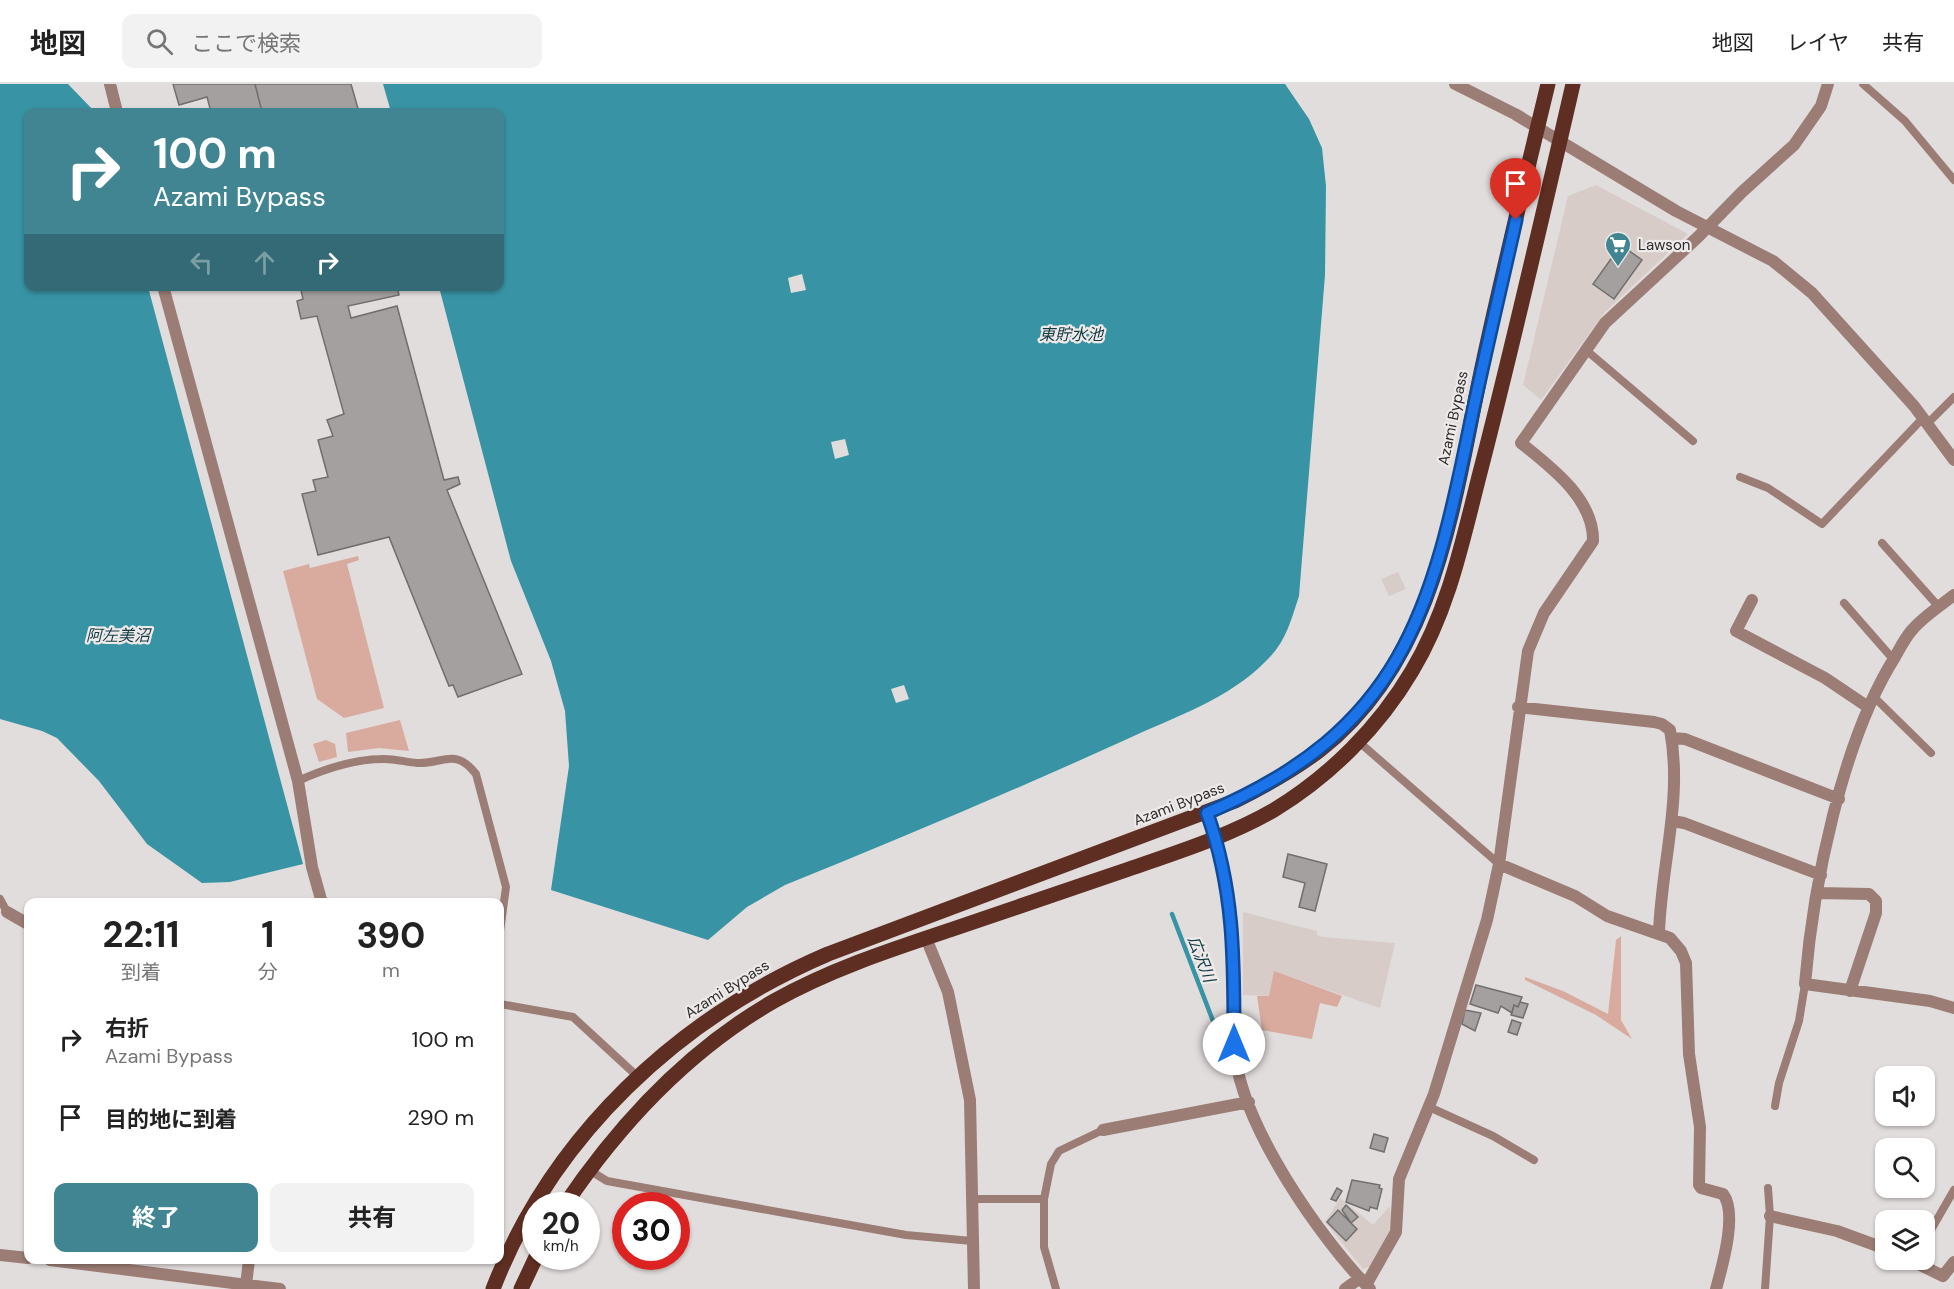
<!DOCTYPE html>
<html lang="ja">
<head>
<meta charset="utf-8">
<style>
	:root { --surface:#fff; --page:#f2f2f2; --text:#222; --muted:#767676; --line:#e0e0e0; --accent:#418593 }
	body { margin:0; font-family:"DM Sans","Noto Sans JP",sans-serif; background:var(--page); color:var(--text); height:100vh; display:flex; flex-direction:column; font-size:22px; white-space:nowrap }
	* { box-sizing:border-box; margin:0 }
	p { font-size:20px; color:var(--muted) }
	.icon { flex:none; width:33px; height:33px; fill:none; stroke:currentColor; stroke-width:2; stroke-linecap:round; stroke-linejoin:round }
	.map { position:relative; flex:1; overflow:hidden }
	.side { position:absolute; left:24px; top:814px; width:480px; height:366px; display:flex; flex-direction:column; background:var(--surface); border-radius:12px; box-shadow:0 2px 4px #0004 }
	.side>* { flex:none }
	.hud { position:absolute; left:24px; top:24px; width:480px; height:183px; border-radius:12px; box-shadow:0 2px 4px #0004; background:#418593; color:#fff; overflow:hidden }
	.tools { position:absolute; left:1875px; top:982px; display:grid; gap:12px }
	.tools a { display:grid; place-items:center; width:60px; height:60px; border-radius:12px; background:var(--surface); box-shadow:0 2px 4px #0004; font-size:30px }
	.speed { position:absolute; left:522px; top:1108px; display:flex; gap:12px; font-size:30px; font-weight:700; text-align:center }
	.speed>* { display:grid; place-content:center; width:78px; height:78px; border-radius:50%; background:var(--surface); box-shadow:0 2px 4px #0004; line-height:1 }
	.speed small { font-size:15px; font-weight:400 }
	.speed .limit { border:9px solid #d22; background:#fff; color:#111 }
	.pin { position:absolute; display:grid; place-items:center; width:51px; height:51px; color:#fff; margin:-62px -26px; border-radius:50% 50% 50% 0; rotate:-45deg; box-shadow:0 0 6px #0007 }
	.pin .icon { rotate:45deg }
	.me { position:absolute; width:66px; margin:-33px; rotate:0deg; stroke-linejoin:round; filter:drop-shadow(0 0 4px #0008) }
	.turn { display:flex; align-items:center; gap:21px; height:126px; padding:0 30px; font-size:27px }
	.turn .icon { width:78px; height:78px; stroke-width:2.5 }
	.turn b { display:block; font-size:42px; line-height:51px }
	.lanes { display:flex; align-items:center; height:57px; padding:0 30px; background:#0003; justify-content:center; gap:30px; direction:ltr }
	.lanes .off { opacity:.35 }
	.eta { display:flex; justify-content:space-evenly; align-items:center; height:102px; text-align:center }
	.eta b { font-size:36px; font-weight:700; line-height:42px }
	.cta { display:flex; gap:12px; margin-top:auto; padding:12px 30px }
	.cta a { flex:1; height:69px; border-radius:12px; background:var(--accent); color:#fff; font-size:24px; font-weight:700; line-height:69px; text-align:center }
	.cta a+a { background:var(--page); color:var(--text) }
	ul { padding:0; list-style:none }
	li { display:flex; align-items:center; gap:18px; height:78px; padding:0 30px }
	li div { flex:1 }
	li b { display:block; font-size:22px }
	li em { font-style:normal }
	header { display:flex; align-items:center; gap:36px; box-sizing:border-box; height:84px; padding:0 30px; background:var(--surface); border-bottom:2px solid var(--line) }
	header strong { font-size:28px }
	nav { display:flex; gap:33px; margin-inline-start:auto; font-size:21px }
	.search { width:420px; height:54px; background:var(--page); display:flex; align-items:center; gap:15px; box-sizing:border-box; padding:0 21px; border-radius:12px; color:var(--muted); font-size:22px }
	.map>svg:first-child { display:block }
	.built { fill:#d8ccc9 }
	.green { fill:#d9ab9f }
	.water { fill:#3893a4; fill-rule:evenodd }
	.lines { fill:none; stroke-linecap:round; stroke-linejoin:round }
	.stream { stroke:#3893a4; stroke-width:4.5 }
	.building { fill:#a4a0a0; stroke:#716e6e; stroke-width:1.5 }
	.service { stroke:#9b7d75; stroke-width:8 }
	.minor { stroke:#9b7d75; stroke-width:12 }
	.tertiary { stroke:#9b7d75; stroke-width:12 }
	.primary { stroke:#5f2e22; stroke-width:15 }
	.route-casing { stroke:#114b97; stroke-width:15 }
	.route { stroke:#1a73e8; stroke-width:10 }
	.labels { text-anchor:middle; stroke-width:4.5; stroke-linejoin:round; paint-order:stroke }
	.poi-label { font-size:15px; fill:#2d2b2b; stroke:#eeeae9; text-anchor:start }
	.street-label { font-size:15px; fill:#2d2b2b; stroke:#eeeae9 }
	.water-label { font-size:16px; font-style:italic; fill:#113a42; stroke:#eeeae9 }
</style>
</head>
<body>
<header>
<strong>地図</strong>
<div class="search"><svg class="icon" aria-label="search" viewBox="0 0 24 24"><circle cx="10" cy="10" r="6"/><path d="M15 15l6 6"/></svg>ここで検索</div>
<nav><a>地図</a><a>レイヤ</a><a>共有</a></nav>
</header>
<div class="map">
<svg width="1954" height="1205" viewBox="0 0 1954 1205">
	<rect width="100%" height="100%" fill="#e1dddc"/>
	<path class="built" d="M1596,101L1688,150L1605,228L1541,316L1523,301L1568,112Z
		M1398,488L1406,505L1389,512L1381,495Z
		M1243,828L1317,847V851L1323,853L1395,859L1380,924L1275,888L1269,912L1243,911Z
		M1340,1114L1373,1141L1390,1122L1392,1148L1371,1182L1363,1185L1325,1138Z"/>
	<path class="green" d="M358,472L359,476L347,480L384,624L344,634L317,615L283,487L309,480L310,484Z
		M400,636L409,667L379,664L348,668L346,649Z
		M326,656L335,660L337,673L319,678L313,660Z
		M1621,852V936L1632,955L1596,931L1525,896V893L1563,907L1608,930L1616,856Z
		M1274,887L1342,912L1337,923L1320,919L1312,955L1262,946L1257,912H1269Z"/>
	<path class="water" d="M0,0H68L95,28H28V202L148,203L303,780L230,798L202,799L147,760L99,697L57,654L42,647L0,635Z
		M383,0H1285L1309,35L1322,64L1326,102L1325,191L1299,512C1291,536 1286,558 1267,576C1230,615 1172,634 1125,656C1013,707 899,755 785,801L747,823L708,856L551,806L569,682L565,627L551,577L511,477L439,203L500,202V28H391ZM802,190L806,206L791,209L788,194ZM845,355L849,371L835,375L831,358ZM904,601L909,615L896,619L891,605Z"/>
	<g class="lines">
		<path class="stream" d="M1172,830L1223,963"/>
	</g>
	<path class="building" d="M173,0H255L262,28H211L207,13L179,21Z
		M255,0H351L359,28H262Z
		M1621,161L1642,176L1614,215L1593,200Z
		M300,202H397L399,211L348,222L351,234L397,222L444,396L458,393L460,400L447,406L522,590L458,613L453,601L449,602L389,453L318,471L302,410L316,407L313,396L328,393L318,356L333,352L327,336L344,330L317,232L301,235L297,217L303,215Z
		M1288,770L1327,780L1315,827L1299,823L1305,799L1283,793Z
		M1476,901L1522,913L1518,923L1514,921L1512,929L1501,922L1498,929L1470,920Z
		M1520,918L1528,920L1523,934L1511,931L1514,921L1518,923Z
		M1465,926L1481,929L1475,947L1462,940Z
		M1512,936L1521,939L1517,951L1508,948Z
		M1374,1050L1388,1054L1384,1068L1370,1064Z
		M1352,1096L1380,1101L1379,1104L1382,1105L1377,1125L1370,1123L1369,1127L1346,1118Z
		M1337,1104L1342,1107L1336,1117L1331,1115Z
		M1346,1121L1358,1133L1351,1139L1342,1126Z
		M1338,1126L1357,1145L1346,1157L1327,1138Z"/>
	<g class="lines">
		<path class="service" d="M1863,0L1905,37L1954,96
			M1586,266L1693,357
			M1928,339L1954,313
			M1740,393L1768,404L1822,440L1923,334
			M1882,459L1939,523
			M1844,519L1893,575
			M1873,612L1931,669
			M1359,658L1499,780
			M298,697C324,685 355,675 384,675C395,675 406,678 417,679C444,680 455,663 476,690L506,803L500,847
			M0,815L7,828
			M500,920L573,933L637,992
			M1775,1022L1779,999L1799,937L1805,900
			M1429,1023L1493,1052L1534,1076
			M589,1086L607,1097L906,1151L972,1157
			M974,1115H1044
			M1924,1158L1954,1106
			M1056,1205L1044,1163V1115L1051,1080L1059,1067L1103,1046
			M1765,1205L1770,1132L1768,1104"/>
		<path class="minor" d="M110,0L117,28
			M163,202L298,697L312,783L322,819
			M1954,511C1940,522 1923,533 1912,546C1905,554 1900,564 1895,573C1842,657 1813,801 1805,900L1930,917L1954,924
			M1752,516L1736,547L1825,594L1868,623
			M1518,623L1654,638L1662,640L1670,646C1683,715 1661,781 1659,849
			M1672,654L1685,655L1839,715
			M1207,729C1229,790 1234,852 1235,917C1235,935 1233,953 1235,971C1244,1044 1319,1153 1370,1205
			M1672,737L1684,739L1821,791
			M1499,780L1575,812L1607,832L1670,854L1681,867L1686,879L1689,970L1700,1043L1699,1101L1701,1104L1723,1110C1738,1129 1722,1183 1716,1205
			M1818,809L1869,810L1876,817V829L1850,907
			M7,828L28,840
			M926,854L948,908L970,1016L974,1205
			M1103,1046L1249,1018
			M1770,1132L1837,1147L1886,1165
			M1910,1176L1943,1192L1954,1178
			M1366,1201L1396,1148L1399,1095L1434,1010L1487,836L1499,780L1528,567L1544,529L1593,457C1594,415 1551,383 1521,359L1605,239L1698,153L1742,108L1794,61L1821,22L1828,0
			M1345,1205L1360,1194"/>
		<path class="tertiary" d="M1455,0L1515,30L1676,127L1773,177L1812,209L1914,322L1954,376
			M0,1171L28,1174
			M50,1176L280,1205
			M246,1201L249,1176"/>
		<path class="primary" d="M564,1122C620,1039 687,967 774,917C829,886 890,866 950,846C1010,825 1070,805 1129,785C1178,768 1229,752 1274,726C1330,692 1379,643 1412,587C1451,522 1464,449 1483,377C1515,252 1544,126 1573,0
			M493,1205C552,1052 678,934 828,870L1235,717C1265,702 1294,686 1320,666C1440,572 1454,411 1484,274C1504,182 1526,91 1548,0
			M521,1205L536,1173"/>
	</g>
	<g class="lines">
		<defs>
			<path id="route" d="M1234,960C1234,879 1235,807 1207,729C1402,646 1432,529 1471,336C1485,270 1501,203 1516,136"/>
		</defs>
		<use href="#route" class="route-casing"/>
		<use href="#route" class="route"/>
	</g>
	<defs>
		<symbol id="supermarket-pin" viewBox="-11 -11 22 30"><path d="M0 17L-7.5 6A9.5 9.5 0 1 1 7.5 6Z" fill="#418593" stroke="#eeeae9"/><path d="M-6-5.5h2.5l.6 2H6L4.5 2H-2.5L-4.4-4H-6ZM-1.5 3.2a1.3 1.3 0 1 0 .1 0ZM3 3.2a1.3 1.3 0 1 0 .1 0Z" fill="#fff"/></symbol>
	</defs>
	<g fill-rule="evenodd">
		<use href="#supermarket-pin" x="1603" y="146" width="30" height="40"/>
	</g>
	<g class="labels">
		<g class="poi-label">
			<text x="1638" y="166">Lawson</text>
		</g>
		<g class="street-label">
			<text transform="translate(1453 334) rotate(-78)" y="5">Azami Bypass</text>
			<text transform="translate(1179 720) rotate(-21)" y="5">Azami Bypass</text>
			<text transform="translate(727 905) rotate(-32)" y="5">Azami Bypass</text>
		</g>
		<g class="water-label">
			<text x="1071" y="256">東貯水池</text>
			<text x="118" y="557">阿左美沼</text>
			<text transform="translate(1202 875) rotate(69)" y="6">広沢川</text>
		</g>
	</g>
</svg>
<div class="tools">
<a><svg class="icon" aria-label="sound" viewBox="0 0 24 24"><path d="M4 9h4l5-4v14l-5-4H4zM17 9q2 3 0 6"/></svg></a>
<a><svg class="icon" aria-label="search" viewBox="0 0 24 24"><circle cx="10" cy="10" r="6"/><path d="M15 15l6 6"/></svg></a>
<a><svg class="icon" aria-label="layers" viewBox="0 0 24 24"><path d="M12 4l9 5-9 5-9-5zM3 14l9 5 9-5"/></svg></a>
</div>
<div class="speed"><div>20<small>km/h</small></div><div class="limit">30</div></div>
<div class="pin" style="left:1516px;top:136px;background:#d93025"><svg class="icon" aria-label="arrive" viewBox="0 0 24 24"><path d="M6 21V4h12l-3 4 3 4H6"/></svg></div>
<svg class="me" style="left:1234px;top:960px" viewBox="-20 -20 40 40"><circle r="19" fill="#fff"/><path d="M0-13L10 11 0 6-10 11z" fill="#1a73e8"/></svg>
<div class="hud">
<div class="turn"><svg class="icon" aria-label="right" viewBox="0 0 24 24"><path d="M7 20v-9h11M14 6l5 5-5 5"/></svg><div><b>100 m</b>Azami Bypass</div></div>
<div class="lanes"><svg class="icon off" aria-label="left" viewBox="0 0 24 24"><path d="M17 20v-9H6M10 6l-5 5 5 5"/></svg><svg class="icon off" aria-label="ahead" viewBox="0 0 24 24"><path d="M12 20V5M6 11l6-6 6 6"/></svg><svg class="icon" aria-label="right" viewBox="0 0 24 24"><path d="M7 20v-9h11M14 6l5 5-5 5"/></svg></div>
</div>
<section class="side">
<div class="eta">
<div><b>22:11</b><p>到着</p></div>
<div><b>1</b><p>分</p></div>
<div><b>390</b><p>m</p></div>
</div>
<ul>
<li><svg class="icon" aria-label="right" viewBox="0 0 24 24"><path d="M7 20v-9h11M14 6l5 5-5 5"/></svg><div><b>右折</b><p>Azami Bypass</p></div><em>100 m</em></li>
<li><svg class="icon" aria-label="arrive" viewBox="0 0 24 24"><path d="M6 21V4h12l-3 4 3 4H6"/></svg><div><b>目的地に到着</b></div><em>290 m</em></li>
</ul>
<div class="cta"><a>終了</a><a>共有</a></div>
</section>
</div>
</body>
</html>
